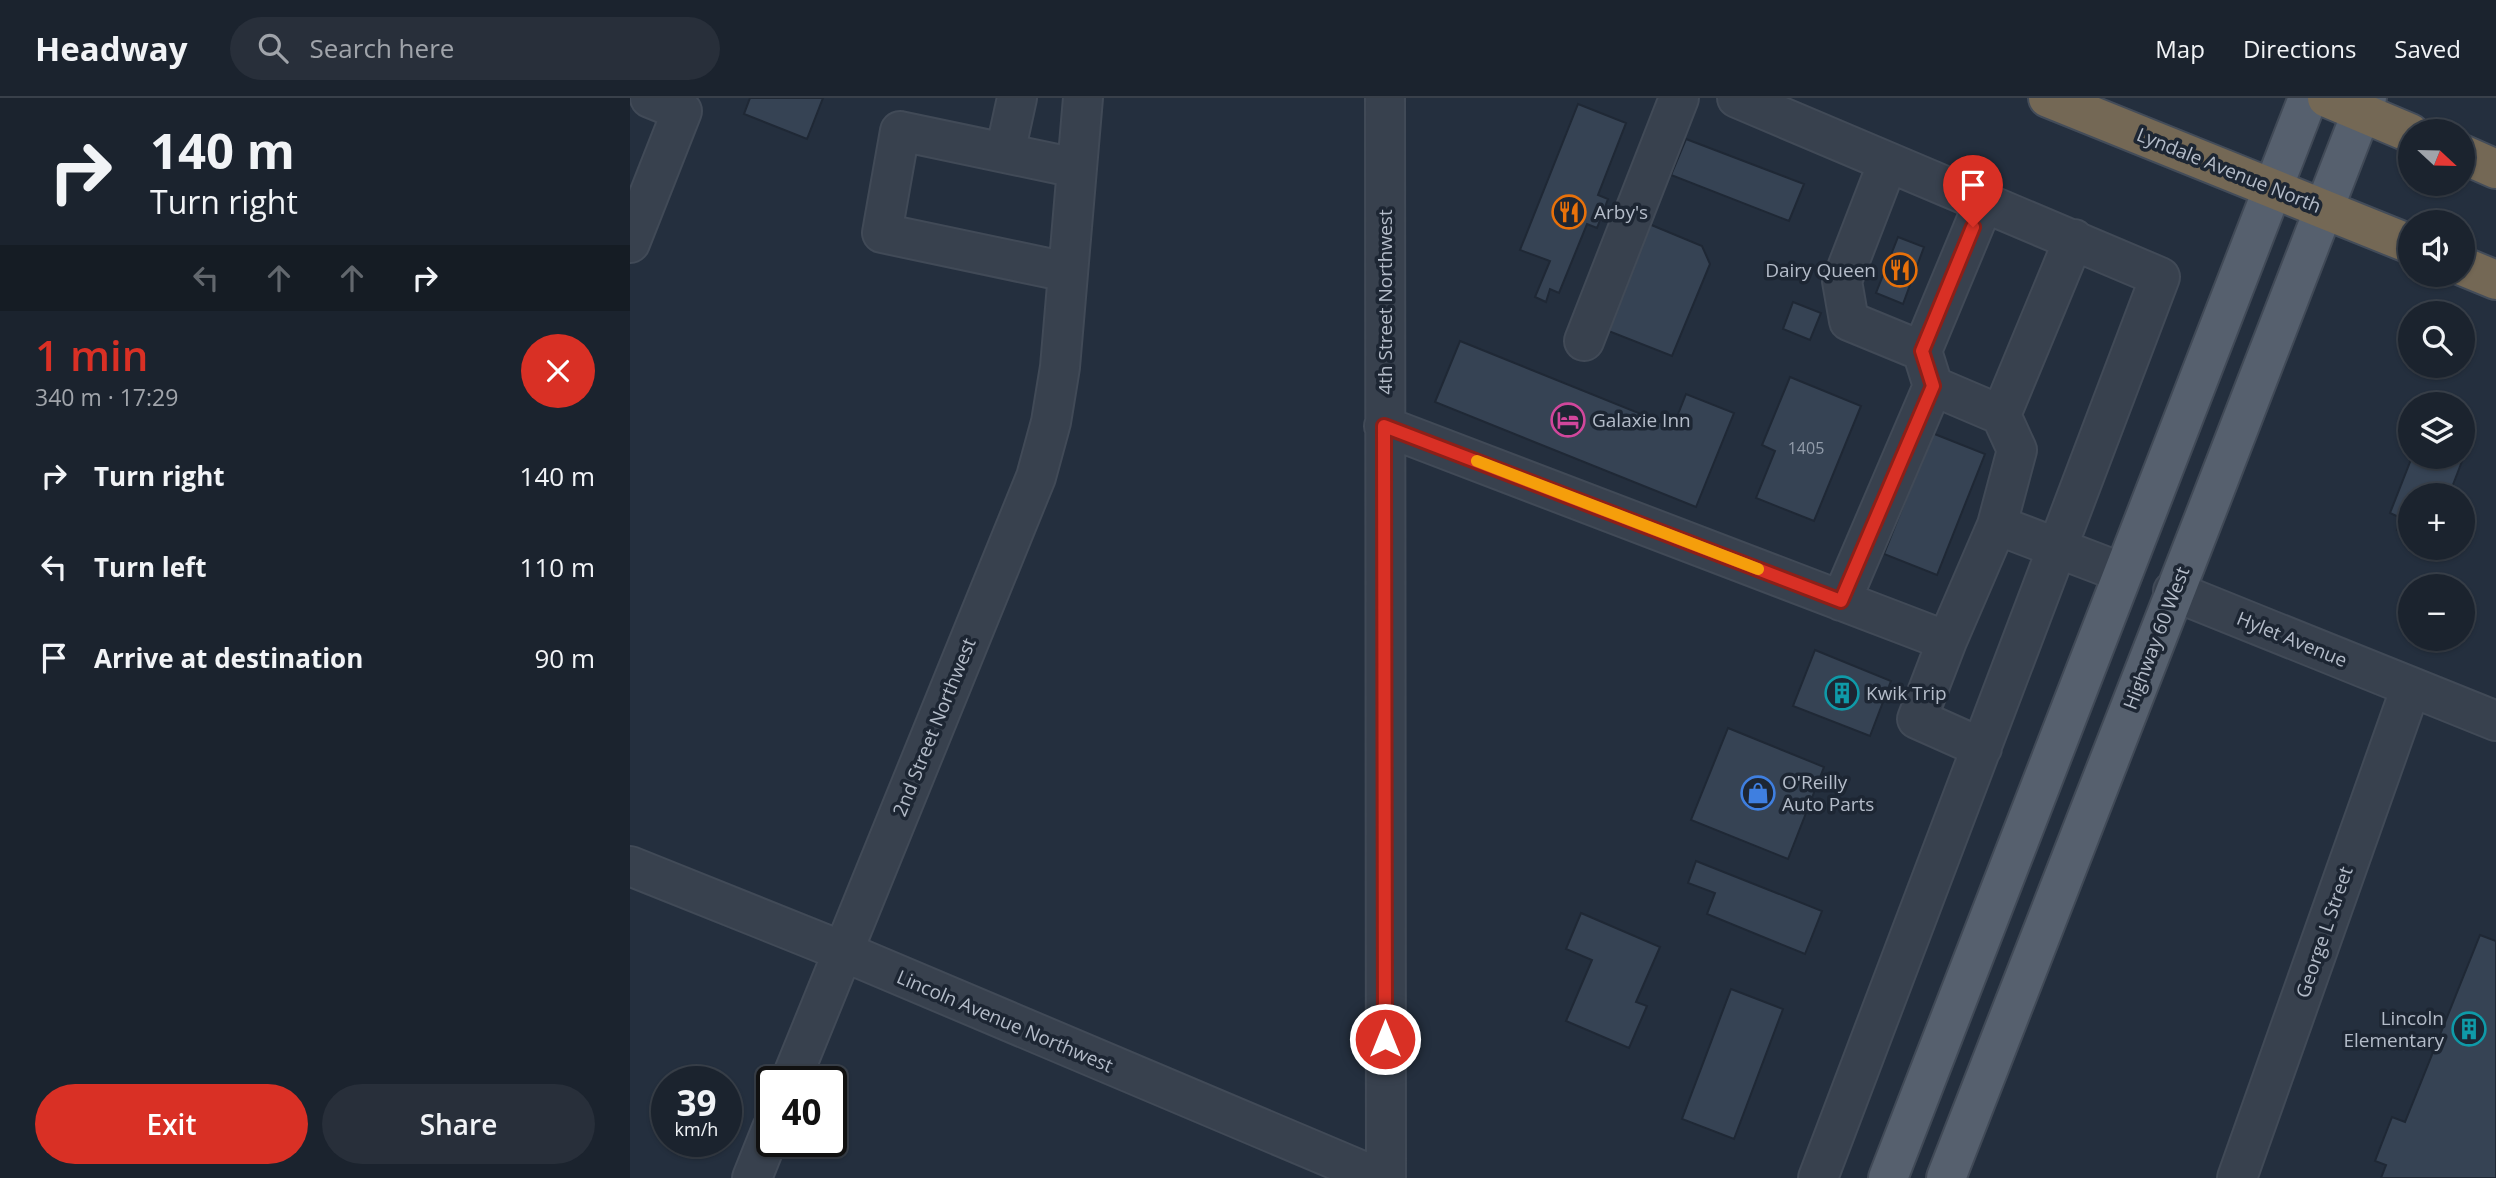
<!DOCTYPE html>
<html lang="en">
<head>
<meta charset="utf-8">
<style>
	:root { --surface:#1b232e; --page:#282f3a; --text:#f1f3f6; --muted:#a0a4aa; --line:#39404a; --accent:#d93025 }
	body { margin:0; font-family:"Open Sans",sans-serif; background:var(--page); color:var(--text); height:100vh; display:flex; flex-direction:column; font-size:26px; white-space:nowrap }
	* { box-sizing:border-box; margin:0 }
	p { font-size:23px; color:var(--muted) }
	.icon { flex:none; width:38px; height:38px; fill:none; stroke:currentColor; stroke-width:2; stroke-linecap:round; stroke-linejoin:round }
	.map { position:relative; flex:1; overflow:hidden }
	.side { display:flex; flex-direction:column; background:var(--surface); width:630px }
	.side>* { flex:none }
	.hud { background:#1b232e; color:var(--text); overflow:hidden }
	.needle { width:46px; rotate:112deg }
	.tools { position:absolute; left:1768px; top:21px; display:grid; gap:14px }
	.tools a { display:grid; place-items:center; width:77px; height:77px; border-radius:50%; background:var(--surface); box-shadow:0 2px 5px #0004,0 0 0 2px var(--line); font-size:35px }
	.speed { position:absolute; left:21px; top:968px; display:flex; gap:14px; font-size:35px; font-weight:700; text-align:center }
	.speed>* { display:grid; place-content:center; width:91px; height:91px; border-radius:50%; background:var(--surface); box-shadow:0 2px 5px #0004,0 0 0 2px var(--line); line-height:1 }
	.speed small { font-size:18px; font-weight:400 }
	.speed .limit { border:4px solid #111; border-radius:10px; background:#fff; color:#111 }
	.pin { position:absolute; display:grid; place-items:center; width:60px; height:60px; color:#fff; margin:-72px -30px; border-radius:50% 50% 50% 0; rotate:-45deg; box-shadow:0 0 7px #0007 }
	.pin .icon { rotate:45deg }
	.me { position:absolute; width:77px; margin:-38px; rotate:0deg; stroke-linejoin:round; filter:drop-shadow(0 0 5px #0008) }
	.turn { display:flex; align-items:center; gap:24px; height:147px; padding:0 35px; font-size:32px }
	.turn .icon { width:91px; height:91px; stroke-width:2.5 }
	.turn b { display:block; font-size:49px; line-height:60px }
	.lanes { display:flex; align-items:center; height:66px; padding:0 35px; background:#0003; justify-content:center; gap:35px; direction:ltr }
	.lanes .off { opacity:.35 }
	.round { display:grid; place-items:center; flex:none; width:74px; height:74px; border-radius:37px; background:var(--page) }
	.overview { display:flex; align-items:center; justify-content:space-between; height:119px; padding:0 35px }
	h1 { font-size:42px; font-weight:600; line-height:52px; color:var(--accent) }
	.button { display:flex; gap:14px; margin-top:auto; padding:14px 35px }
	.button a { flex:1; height:80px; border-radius:42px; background:var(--accent); color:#fff; font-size:28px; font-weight:600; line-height:80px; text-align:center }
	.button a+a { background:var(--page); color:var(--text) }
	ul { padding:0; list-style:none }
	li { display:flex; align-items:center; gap:21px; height:91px; padding:0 35px }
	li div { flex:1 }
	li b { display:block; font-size:26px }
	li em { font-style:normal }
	header { display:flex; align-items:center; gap:42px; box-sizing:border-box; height:98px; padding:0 35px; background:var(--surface); border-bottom:2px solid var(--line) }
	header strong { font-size:33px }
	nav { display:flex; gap:38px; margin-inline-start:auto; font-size:24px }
	.search { width:490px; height:63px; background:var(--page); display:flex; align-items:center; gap:18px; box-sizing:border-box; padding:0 24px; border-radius:38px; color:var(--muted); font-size:26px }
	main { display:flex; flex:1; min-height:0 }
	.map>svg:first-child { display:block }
	.building { fill:#364354; stroke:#1f2835; stroke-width:2 }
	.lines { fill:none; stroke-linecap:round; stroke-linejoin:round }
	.minor-casing { stroke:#414a57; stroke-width:42 }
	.major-casing { stroke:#414a57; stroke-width:42 }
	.highway-casing { stroke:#434c59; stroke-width:42 }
	.minor { stroke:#38414e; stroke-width:38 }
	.major { stroke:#56606e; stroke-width:38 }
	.highway { stroke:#746855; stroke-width:38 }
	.route-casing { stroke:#8d1f18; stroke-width:18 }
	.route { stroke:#d93025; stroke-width:12 }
	.slow { stroke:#f59e0b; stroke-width:12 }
	.labels { text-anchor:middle; stroke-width:7; stroke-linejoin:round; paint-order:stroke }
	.number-label { font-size:16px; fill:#929caa }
	.street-label { font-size:19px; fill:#b4bcc9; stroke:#1d2633 }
	.poi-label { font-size:19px; fill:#b4bcc9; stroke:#1d2633; text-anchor:start }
</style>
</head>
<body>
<header>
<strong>Headway</strong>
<div class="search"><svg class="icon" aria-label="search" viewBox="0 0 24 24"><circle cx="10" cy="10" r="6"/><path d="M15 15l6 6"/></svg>Search here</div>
<nav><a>Map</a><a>Directions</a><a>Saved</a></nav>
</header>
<main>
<section class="side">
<div class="hud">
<div class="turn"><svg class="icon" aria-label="right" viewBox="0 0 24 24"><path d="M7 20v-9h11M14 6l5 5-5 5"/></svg><div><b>140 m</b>Turn right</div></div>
<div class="lanes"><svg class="icon off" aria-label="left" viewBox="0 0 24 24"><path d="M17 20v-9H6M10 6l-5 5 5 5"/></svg><svg class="icon off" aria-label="ahead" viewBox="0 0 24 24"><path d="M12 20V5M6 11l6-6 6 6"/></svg><svg class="icon off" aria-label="ahead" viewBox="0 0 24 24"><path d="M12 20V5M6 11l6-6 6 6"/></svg><svg class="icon" aria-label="right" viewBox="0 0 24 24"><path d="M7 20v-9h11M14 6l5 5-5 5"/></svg></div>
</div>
<div class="overview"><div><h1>1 min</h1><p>340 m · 17:29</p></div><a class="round" style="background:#d93025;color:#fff"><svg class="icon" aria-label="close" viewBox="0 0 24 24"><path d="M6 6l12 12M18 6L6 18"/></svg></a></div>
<ul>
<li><svg class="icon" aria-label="right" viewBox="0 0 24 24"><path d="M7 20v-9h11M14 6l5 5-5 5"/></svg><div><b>Turn right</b></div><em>140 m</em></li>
<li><svg class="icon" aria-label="left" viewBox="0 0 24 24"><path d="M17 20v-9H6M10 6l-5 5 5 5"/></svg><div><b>Turn left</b></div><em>110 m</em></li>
<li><svg class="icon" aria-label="arrive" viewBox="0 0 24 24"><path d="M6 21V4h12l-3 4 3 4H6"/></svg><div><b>Arrive at destination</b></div><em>90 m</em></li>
</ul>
<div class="button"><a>Exit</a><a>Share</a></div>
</section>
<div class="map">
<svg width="1866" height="1080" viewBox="0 0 1866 1080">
	<rect width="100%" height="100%" fill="#242f3e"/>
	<path class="building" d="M120,0H193L177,41L114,16Z
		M948,6L996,25L968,97L978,101L967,130L957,126L929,195L920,191L916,204L905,199L920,163L890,152Z
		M1056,41L1174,86L1159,123L1041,77Z
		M1019,126L1072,148L1080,166L1042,258L976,232Z
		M1268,139L1294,149L1273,206L1246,195Z
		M1163,204L1191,215L1180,242L1153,231Z
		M830,243L1043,329L1056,296L1104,315L1066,409L805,304Z
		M1160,279L1231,308L1184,423L1126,400L1145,353L1132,347Z
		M1302,335L1355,356L1307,477L1254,456Z
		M1832,343L1839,345L1819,397H1780V437L1767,432L1771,420L1760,415L1782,359H1832Z
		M1185,552L1261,583L1240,638L1163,608Z
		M1098,630L1194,669L1158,761L1061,722Z
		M1066,763L1192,813L1175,856L1077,816L1085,795L1058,785Z
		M951,815L1030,849L1006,904L1017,908L999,950L936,923L962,862L936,851Z
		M1850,837L1866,843V1080H1751L1756,1067L1745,1063L1762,1019L1775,1024Z
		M1101,891L1153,911L1104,1041L1052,1021Z"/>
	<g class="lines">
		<defs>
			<path id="minor" d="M755,0L756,1080
				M1107,0L1530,179L1188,1080
				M375,55L387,0
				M1258,64L1212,183L1219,223L1292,253L1303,288L1371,317
				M0,145L52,13L20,0
				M437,174L252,135L270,33L446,70
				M954,243L1049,0
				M1292,253L1354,104
				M754,328L1317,543
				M1367,427L1493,475
				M1543,493L1866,623
				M1211,503L1303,288
				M1352,650L1287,621L1317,543L1367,427L1387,352L1371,317L1444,141
				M0,768L212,853L749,1080
				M160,984L406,379L421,324L430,269L453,0
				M122,1080L142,1030
				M1607,1080L1781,589"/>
			<path id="major" d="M1258,1080L1678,0
				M1316,1080C1455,719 1599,361 1737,0"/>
			<path id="highway" d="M1418,0L1780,146
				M1697,0L1780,35
				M1832,56L1866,71
				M1832,168L1866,182"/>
		</defs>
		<use href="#minor" class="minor-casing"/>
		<use href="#major" class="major-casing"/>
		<use href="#highway" class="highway-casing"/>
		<use href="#minor" class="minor"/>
		<use href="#major" class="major"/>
		<use href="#highway" class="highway"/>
	</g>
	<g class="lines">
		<defs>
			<path id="route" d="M755,941L754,328L1211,503L1303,288L1292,253L1343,129"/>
		</defs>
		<use href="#route" class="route-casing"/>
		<use href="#route" class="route"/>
		<path class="slow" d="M847,363L1128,471"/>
	</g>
	<defs>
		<symbol id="restaurant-ring" viewBox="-11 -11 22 22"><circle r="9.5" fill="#1d2633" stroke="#e8710a" stroke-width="1.5"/><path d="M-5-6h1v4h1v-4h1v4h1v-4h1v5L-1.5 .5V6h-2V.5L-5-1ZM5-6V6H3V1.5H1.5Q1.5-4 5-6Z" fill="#e8710a"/></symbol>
		<symbol id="hotel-ring" viewBox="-11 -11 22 22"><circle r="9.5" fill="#1d2633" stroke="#d1479c" stroke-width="1.5"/><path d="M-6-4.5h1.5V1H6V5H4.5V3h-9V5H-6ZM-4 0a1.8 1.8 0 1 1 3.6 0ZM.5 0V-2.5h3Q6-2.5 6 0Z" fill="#d1479c"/></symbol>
		<symbol id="building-ring" viewBox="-11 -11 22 22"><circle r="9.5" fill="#1d2633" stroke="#0f9aa8" stroke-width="1.5"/><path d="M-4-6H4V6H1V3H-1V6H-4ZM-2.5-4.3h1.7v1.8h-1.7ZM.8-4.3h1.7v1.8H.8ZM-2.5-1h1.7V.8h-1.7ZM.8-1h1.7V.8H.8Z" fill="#0f9aa8"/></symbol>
		<symbol id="shop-ring" viewBox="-11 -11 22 22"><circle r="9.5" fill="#1d2633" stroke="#3f7fe0" stroke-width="1.5"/><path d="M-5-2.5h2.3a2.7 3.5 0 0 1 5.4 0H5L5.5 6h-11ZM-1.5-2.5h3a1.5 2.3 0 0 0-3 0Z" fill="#3f7fe0"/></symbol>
	</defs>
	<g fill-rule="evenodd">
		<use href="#restaurant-ring" x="920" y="95" width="38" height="38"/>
		<use href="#restaurant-ring" x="1251" y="153" width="38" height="38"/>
		<use href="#hotel-ring" x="919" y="303" width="38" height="38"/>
		<use href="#building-ring" x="1193" y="576" width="38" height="38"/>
		<use href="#shop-ring" x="1109" y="676" width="38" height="38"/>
		<use href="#building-ring" x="1820" y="912" width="38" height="38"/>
	</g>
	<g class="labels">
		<g class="number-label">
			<text x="1176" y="356">1405</text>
		</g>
		<g class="street-label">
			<text transform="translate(1599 72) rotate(22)" y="7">Lyndale Avenue North</text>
			<text transform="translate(755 204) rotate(-90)" y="7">4th Street Northwest</text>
			<text transform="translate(1526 540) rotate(-69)" y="7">Highway 60 West</text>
			<text transform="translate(1662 541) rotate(22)" y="7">Hylet Avenue</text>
			<text transform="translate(304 629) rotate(-68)" y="7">2nd Street Northwest</text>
			<text transform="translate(1694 834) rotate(-71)" y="7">George L Street</text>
			<text transform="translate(375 923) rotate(23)" y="7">Lincoln Avenue Northwest</text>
		</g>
		<g class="poi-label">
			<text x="964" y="121">Arby's</text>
			<text x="1246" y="179" text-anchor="end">Dairy Queen</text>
			<text x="962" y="329">Galaxie Inn</text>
			<text x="1236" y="602">Kwik Trip</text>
			<text x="1152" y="691">O'Reilly<tspan x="1152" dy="22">Auto Parts</tspan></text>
			<text x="1814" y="927" text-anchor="end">Lincoln<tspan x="1814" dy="22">Elementary</tspan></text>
		</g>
	</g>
</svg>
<div class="tools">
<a><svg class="needle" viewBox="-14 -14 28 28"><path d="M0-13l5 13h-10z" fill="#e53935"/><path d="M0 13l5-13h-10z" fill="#a0a4aa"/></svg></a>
<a><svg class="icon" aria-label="sound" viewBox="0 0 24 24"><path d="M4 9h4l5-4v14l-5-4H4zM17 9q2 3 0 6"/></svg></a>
<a><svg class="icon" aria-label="search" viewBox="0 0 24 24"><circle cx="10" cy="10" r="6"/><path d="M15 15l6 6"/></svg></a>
<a><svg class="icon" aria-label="layers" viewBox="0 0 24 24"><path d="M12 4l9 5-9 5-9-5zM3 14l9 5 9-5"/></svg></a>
<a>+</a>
<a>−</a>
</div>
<div class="speed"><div>39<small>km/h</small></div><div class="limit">40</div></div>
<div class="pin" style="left:1343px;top:129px;background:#d93025"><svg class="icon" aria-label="arrive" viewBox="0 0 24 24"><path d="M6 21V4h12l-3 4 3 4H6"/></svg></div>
<svg class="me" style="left:755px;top:941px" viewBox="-20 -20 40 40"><circle r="17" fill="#d93025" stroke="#fff" stroke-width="3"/><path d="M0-11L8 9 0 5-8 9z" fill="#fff"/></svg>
</div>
</main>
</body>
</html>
